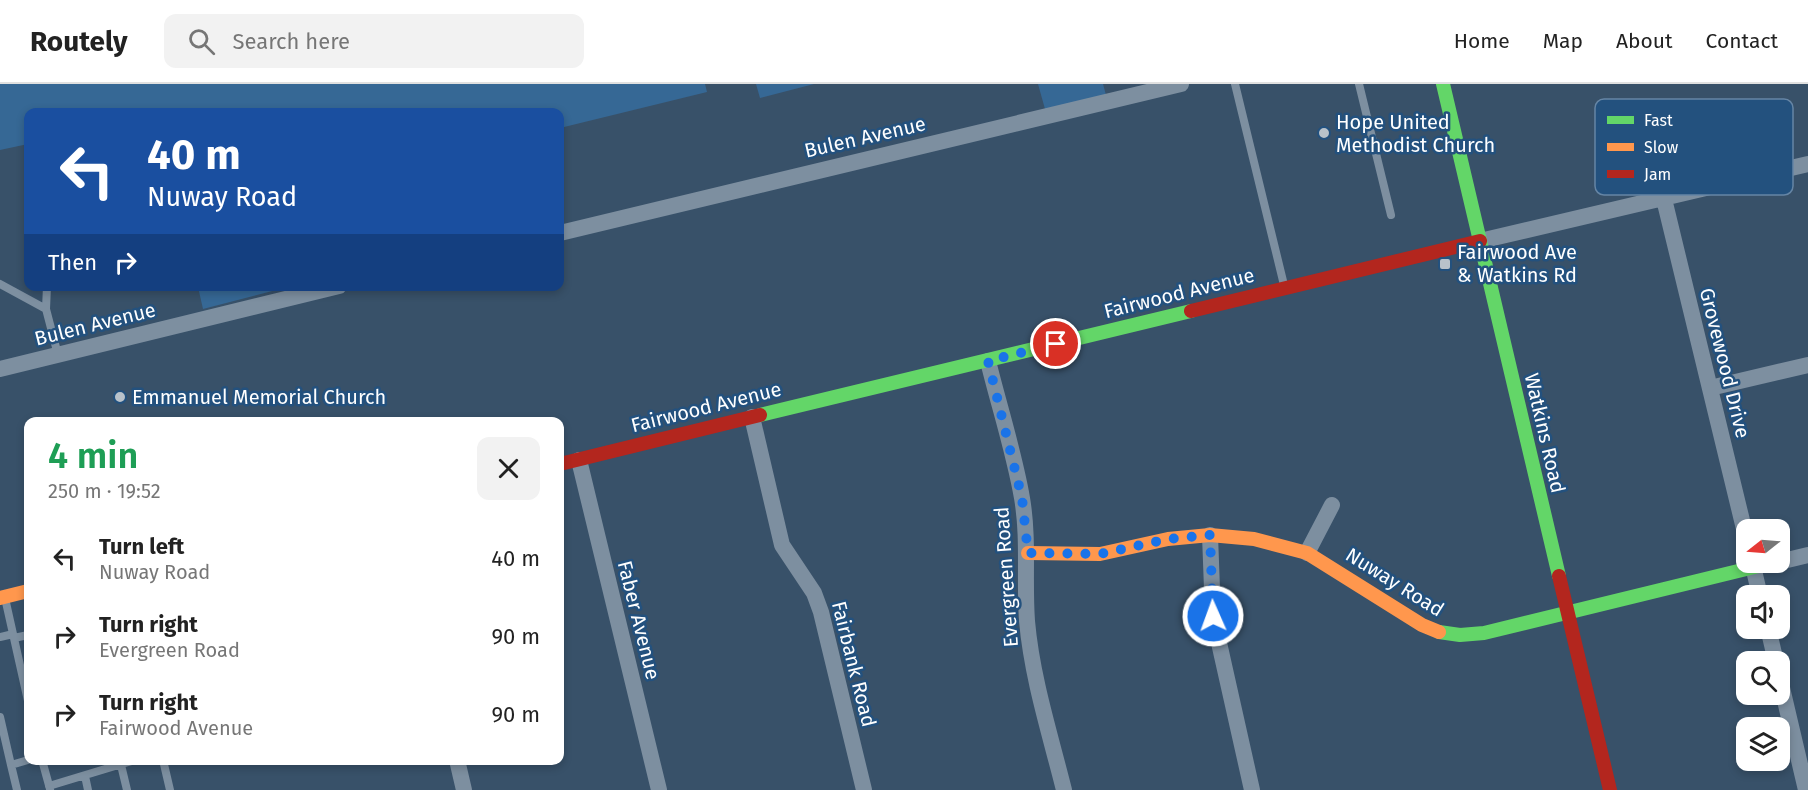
<!DOCTYPE html>
<html lang="en">
<head>
<meta charset="utf-8">
<style>
	:root { --surface:#fff; --page:#f2f2f2; --text:#222; --muted:#767676; --line:#e0e0e0 }
	body { margin:0; font-family:"Fira Sans",sans-serif; background:var(--page); color:var(--text); height:100vh; display:flex; flex-direction:column; font-size:22px; white-space:nowrap }
	* { box-sizing:border-box; margin:0 }
	p { font-size:20px; color:var(--muted) }
	.icon { flex:none; width:33px; height:33px; fill:none; stroke:currentColor; stroke-width:2; stroke-linecap:round; stroke-linejoin:round }
	.map { position:relative; flex:1; overflow:hidden }
	.details { position:absolute; left:24px; top:333px; width:540px; height:348px; display:flex; flex-direction:column; background:var(--surface); border-radius:12px; box-shadow:0 3px 9px #0003 }
	.details>* { flex:none }
	.top-card { position:absolute; left:24px; top:24px; width:540px; height:183px; border-radius:12px; box-shadow:0 3px 9px #0003; background:#1a4fa0; color:#fff; overflow:hidden }
	.needle { width:39px; rotate:253deg }
	.controls { position:absolute; left:1736px; top:435px; display:grid; gap:12px }
	.controls a { display:grid; place-items:center; width:54px; height:54px; border-radius:12px; background:var(--surface); box-shadow:0 3px 9px #0003; font-size:30px }
	.pin { position:absolute; display:grid; place-items:center; width:51px; height:51px; color:#fff; margin:-26px; border:3px solid #fff; border-radius:50%; box-shadow:0 2px 6px #0007 }
	.me { position:absolute; width:66px; margin:-33px; rotate:358deg; stroke-linejoin:round; filter:drop-shadow(0 0 4px #0008) }
	.turn { display:flex; align-items:center; gap:21px; height:126px; padding:0 24px; font-size:27px }
	.turn .icon { width:78px; height:78px; stroke-width:2.5 }
	.turn b { display:block; font-size:42px; line-height:51px }
	.then { display:flex; align-items:center; height:57px; padding:0 24px; background:#0003; gap:12px; font-size:22px }
	.round { display:grid; place-items:center; flex:none; width:63px; height:63px; border-radius:12px; background:var(--page) }
	.head { display:flex; align-items:center; justify-content:space-between; height:102px; padding:0 24px }
	h1 { font-size:36px; font-weight:600; line-height:45px; color:#1e9e55 }
	ul { padding:0; list-style:none }
	li { display:flex; align-items:center; gap:18px; height:78px; padding:0 24px }
	li div { flex:1 }
	li b { display:block; font-size:22px }
	li em { font-style:normal }
	header { display:flex; align-items:center; gap:36px; box-sizing:border-box; height:84px; padding:0 30px; background:var(--surface); border-bottom:2px solid var(--line) }
	header strong { font-size:28px }
	nav { display:flex; gap:33px; margin-inline-start:auto; font-size:21px }
	.search { width:420px; height:54px; background:var(--page); display:flex; align-items:center; gap:15px; box-sizing:border-box; padding:0 21px; border-radius:12px; color:var(--muted); font-size:22px }
	.map>svg:first-child { display:block }
	.green { fill:#366895 }
	.lines { fill:none; stroke-linecap:round; stroke-linejoin:round }
	.lane { stroke:#7d8fa0; stroke-width:8 }
	.street { stroke:#7d8fa0; stroke-width:16 }
	.fast { stroke:#63d668; stroke-width:14 }
	.slow { stroke:#ff974d; stroke-width:14 }
	.jam { stroke:#b3261e; stroke-width:14 }
	.route { stroke:#1a73e8; stroke-width:10; stroke-dasharray:0 18 }
	.poi-dot { fill:#b9c2ca; stroke:#23517e; stroke-width:2 }
	.labels { text-anchor:middle; stroke-width:5; stroke-linejoin:round; paint-order:stroke }
	.poi-label { font-size:20px; fill:#fff; stroke:#23517e; text-anchor:start }
	.street-label { font-size:20px; fill:#fff; stroke:#23517e }
	.key { fill:#23517e; stroke:#6585a5; stroke-width:1.5 }
	.key-label { font-size:16px; fill:#fff }
</style>
</head>
<body>
<header>
<strong>Routely</strong>
<div class="search"><svg class="icon" aria-label="search" viewBox="0 0 24 24"><circle cx="10" cy="10" r="6"/><path d="M15 15l6 6"/></svg>Search here</div>
<nav><a>Home</a><a>Map</a><a>About</a><a>Contact</a></nav>
</header>
<div class="map">
<svg width="1808" height="706" viewBox="0 0 1808 706">
	<rect width="100%" height="100%" fill="#385169"/>
	<path class="green" d="M0,0H705L707,8L560,44V28H28V60L0,66Z
		M756,0H814L760,14Z
		M1038,0H1103L1106,11L1045,25Z
		M275,203L276,206L203,225L198,203Z"/>
	<g class="lines">
		<path class="lane" d="M1235,0L1284,201
			M1359,0L1391,131
			M0,200L46,225L58,271
			M46,225L47,202
			M5,514L28,617
			M0,553L13,550
			M14,554L28,551
			M0,633L11,681L28,676
			M42,676L50,705
			M163,676L170,706
			M11,681L17,706
			M121,681L127,706
			M85,692L88,706
			M49,702L135,676"/>
		<path class="street" d="M1664,115L1746,453
			M560,149L1181,0
			M1480,157L1808,80
			M988,277C999,322 1014,368 1022,414C1029,455 1024,495 1027,537C1032,594 1050,650 1064,706
			M0,285L339,202
			M1710,304L1808,281
			M752,333L782,461L814,509L821,528L864,706
			M579,376L659,706
			M1210,451L1213,532L1252,706
			M1307,469L1332,421
			M1752,478L1760,512
			M1779,478L1808,471
			M1768,544L1776,578
			M1779,591L1806,706
			M457,676L464,706"/>
		<path class="fast" d="M1443,0L1559,492
			M760,331L1191,227
			M1439,548L1460,551L1484,549L1775,478"/>
		<path class="slow" d="M1028,469L1100,470L1168,455L1210,451L1254,455L1307,469L1422,541L1439,548
			M0,514L28,507"/>
		<path class="jam" d="M1191,227L1480,157
			M560,380L760,331
			M1559,492L1610,706"/>
	</g>
	<g class="lines">
		<path class="route" d="M1056,260L988,277L1022,414L1028,469L1100,470L1168,455L1210,451L1213,532"/>
	</g>
	<g class="poi-dot">
		<circle cx="1324" cy="49" r="6"/>
		<rect x="1439" y="174" width="12" height="12" rx="3"/>
		<circle cx="120" cy="313" r="6"/>
	</g>
	<g class="labels">
		<g class="poi-label">
			<text x="1336" y="45">Hope United<tspan x="1336" dy="23">Methodist Church</tspan></text>
			<text x="1457" y="175">Fairwood Ave<tspan x="1457" dy="23">&amp; Watkins Rd</tspan></text>
			<text x="132" y="320">Emmanuel Memorial Church</text>
		</g>
		<g class="street-label">
			<text transform="translate(865 53) rotate(-13)" y="7">Bulen Avenue</text>
			<text transform="translate(1179 209) rotate(-14)" y="7">Fairwood Avenue</text>
			<text transform="translate(95 240) rotate(-14)" y="7">Bulen Avenue</text>
			<text transform="translate(1725 279) rotate(76)" y="7">Grovewood Drive</text>
			<text transform="translate(706 323) rotate(-14)" y="7">Fairwood Avenue</text>
			<text transform="translate(1545 349) rotate(77)" y="7">Watkins Road</text>
			<text transform="translate(1006 493) rotate(-94)" y="7">Evergreen Road</text>
			<text transform="translate(1395 498) rotate(32)" y="7">Nuway Road</text>
			<text transform="translate(639 536) rotate(76)" y="7">Faber Avenue</text>
			<text transform="translate(854 580) rotate(76)" y="7">Fairbank Road</text>
		</g>
	</g>
	<rect x="1595" y="15" width="198" height="96" rx="9" class="key"/>
	<rect x="1607" y="32" width="27" height="8" fill="#63d668"/>
	<rect x="1607" y="59" width="27" height="8" fill="#ff974d"/>
	<rect x="1607" y="86" width="27" height="8" fill="#b3261e"/>
	<g class="key-label">
		<text x="1644" y="42">Fast</text>
		<text x="1644" y="69">Slow</text>
		<text x="1644" y="96">Jam</text>
	</g>
</svg>
<div class="controls">
<a><svg class="needle" viewBox="-14 -14 28 28"><path d="M0-13l5 13h-10z" fill="#e53935"/><path d="M0 13l5-13h-10z" fill="#767676"/></svg></a>
<a><svg class="icon" aria-label="sound" viewBox="0 0 24 24"><path d="M4 9h4l5-4v14l-5-4H4zM17 9q2 3 0 6"/></svg></a>
<a><svg class="icon" aria-label="search" viewBox="0 0 24 24"><circle cx="10" cy="10" r="6"/><path d="M15 15l6 6"/></svg></a>
<a><svg class="icon" aria-label="layers" viewBox="0 0 24 24"><path d="M12 4l9 5-9 5-9-5zM3 14l9 5 9-5"/></svg></a>
</div>
<div class="pin" style="left:1056px;top:260px;background:#d93025"><svg class="icon" aria-label="arrive" viewBox="0 0 24 24"><path d="M6 21V4h12l-3 4 3 4H6"/></svg></div>
<svg class="me" style="left:1213px;top:532px" viewBox="-20 -20 40 40"><circle r="17" fill="#1a73e8" stroke="#fff" stroke-width="3"/><path d="M0-11L8 9 0 5-8 9z" fill="#fff"/></svg>
<div class="top-card">
<div class="turn"><svg class="icon" aria-label="left" viewBox="0 0 24 24"><path d="M17 20v-9H6M10 6l-5 5 5 5"/></svg><div><b>40 m</b>Nuway Road</div></div>
<div class="then">Then<svg class="icon" aria-label="right" viewBox="0 0 24 24"><path d="M7 20v-9h11M14 6l5 5-5 5"/></svg></div>
</div>
<section class="details">
<div class="head"><div><h1>4 min</h1><p>250 m · 19:52</p></div><a class="round"><svg class="icon" aria-label="close" viewBox="0 0 24 24"><path d="M6 6l12 12M18 6L6 18"/></svg></a></div>
<ul>
<li><svg class="icon" aria-label="left" viewBox="0 0 24 24"><path d="M17 20v-9H6M10 6l-5 5 5 5"/></svg><div><b>Turn left</b><p>Nuway Road</p></div><em>40 m</em></li>
<li><svg class="icon" aria-label="right" viewBox="0 0 24 24"><path d="M7 20v-9h11M14 6l5 5-5 5"/></svg><div><b>Turn right</b><p>Evergreen Road</p></div><em>90 m</em></li>
<li><svg class="icon" aria-label="right" viewBox="0 0 24 24"><path d="M7 20v-9h11M14 6l5 5-5 5"/></svg><div><b>Turn right</b><p>Fairwood Avenue</p></div><em>90 m</em></li>
</ul>
</section>
</div>
</body>
</html>
